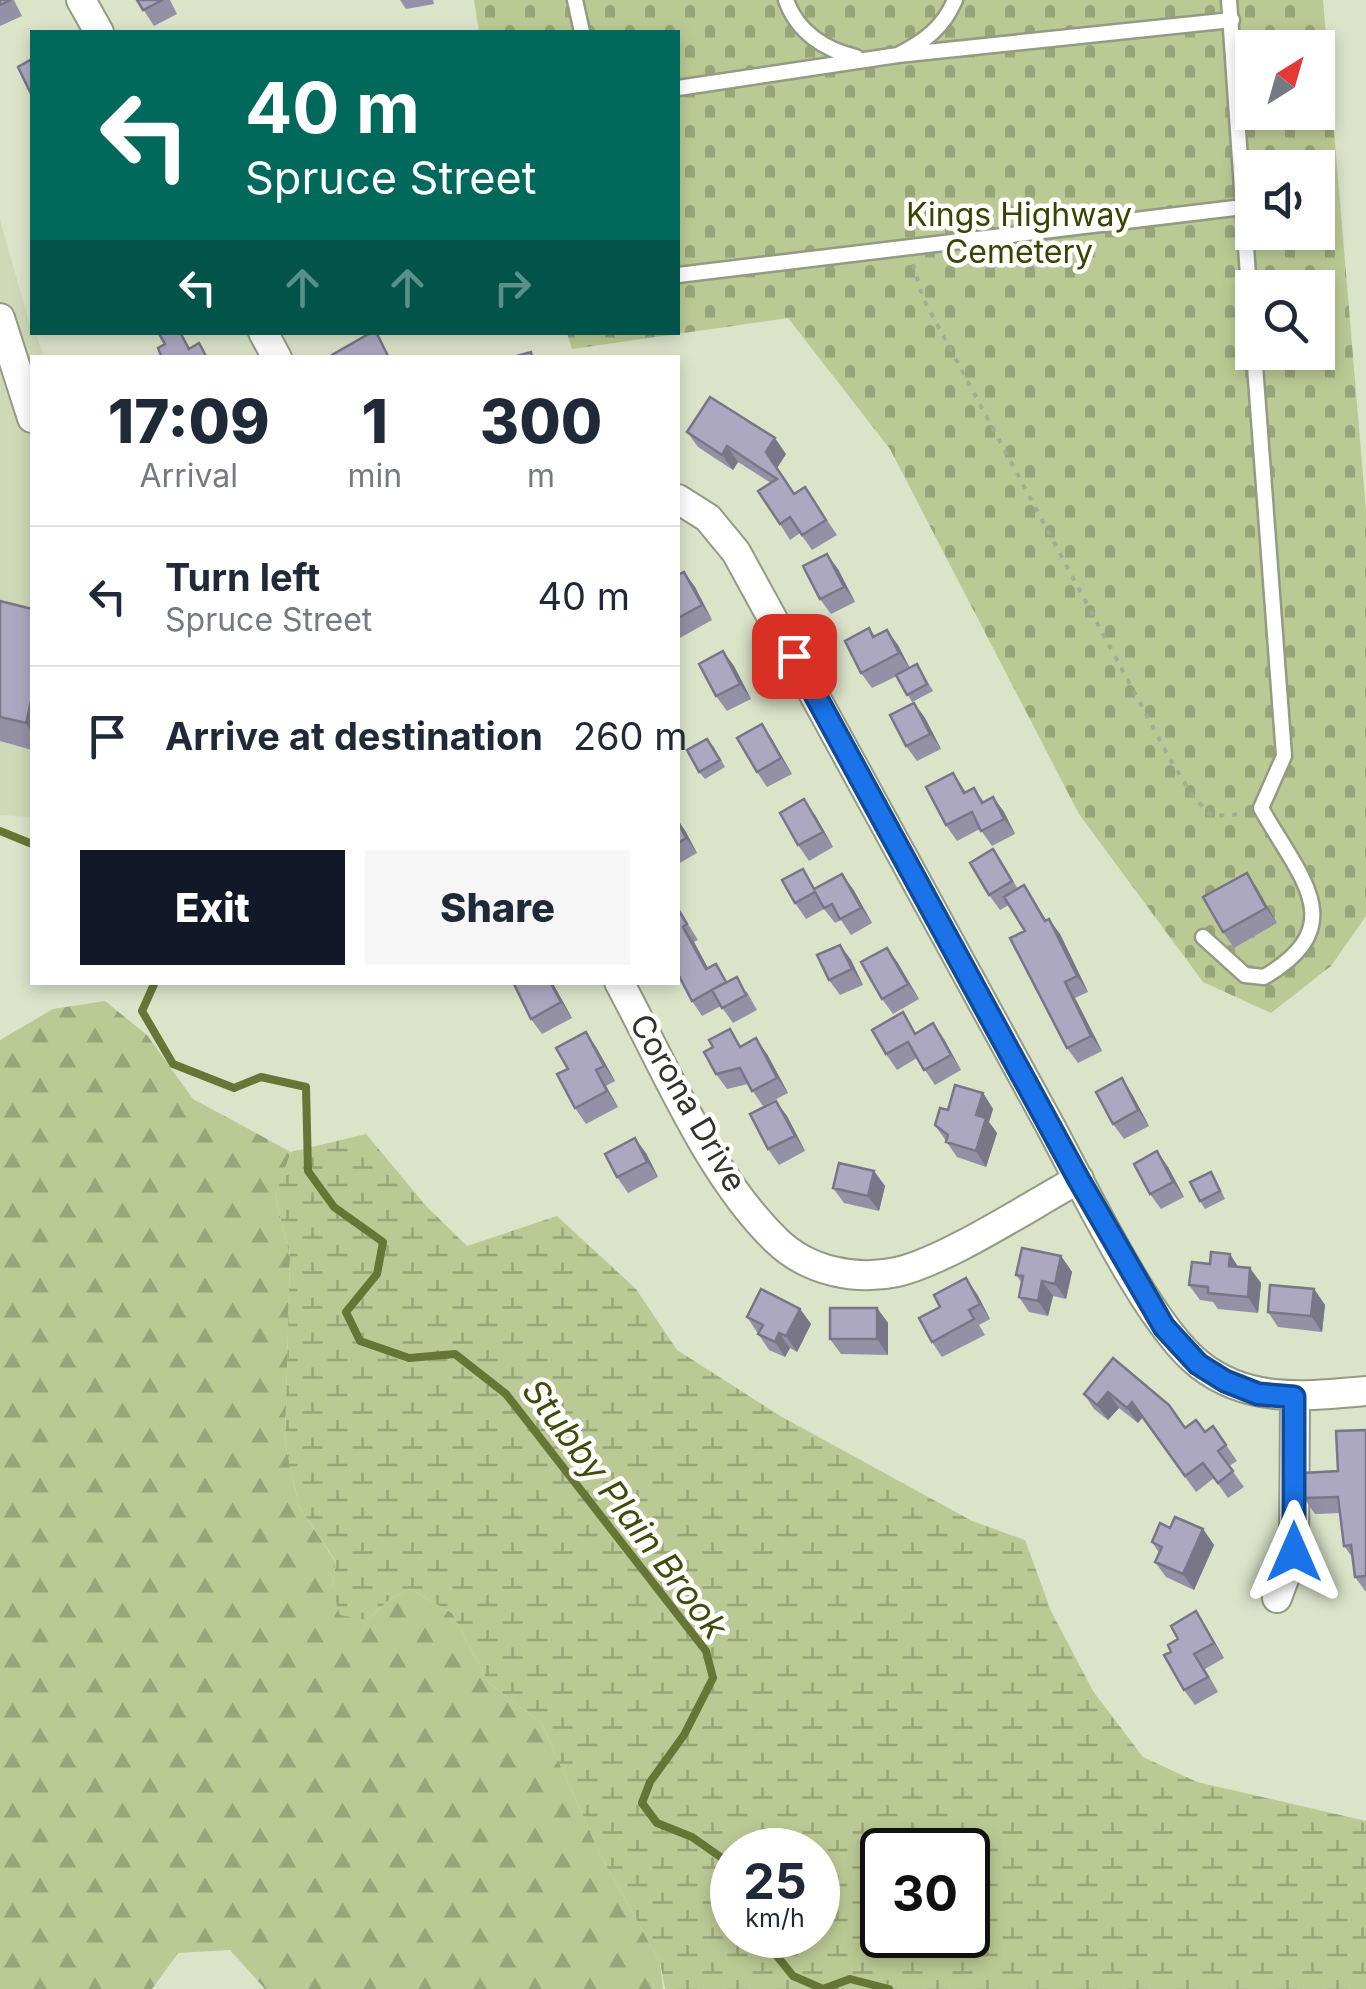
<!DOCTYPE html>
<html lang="en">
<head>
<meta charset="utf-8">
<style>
	:root { --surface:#fff; --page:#f6f6f7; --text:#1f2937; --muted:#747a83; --line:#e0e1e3; --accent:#111827 }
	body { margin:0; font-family:Inter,sans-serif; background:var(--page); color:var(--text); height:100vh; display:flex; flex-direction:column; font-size:38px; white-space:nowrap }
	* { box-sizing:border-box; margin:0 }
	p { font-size:32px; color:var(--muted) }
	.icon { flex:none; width:55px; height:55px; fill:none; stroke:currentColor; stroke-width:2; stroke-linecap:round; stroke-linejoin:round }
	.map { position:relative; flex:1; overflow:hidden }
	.drawer { position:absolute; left:30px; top:355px; width:650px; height:630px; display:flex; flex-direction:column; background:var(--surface); border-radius:0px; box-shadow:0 5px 15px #0003 }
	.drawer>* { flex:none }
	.hud { position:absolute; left:30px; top:30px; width:650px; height:305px; border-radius:0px; box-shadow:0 5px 15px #0003; background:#00695c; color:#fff; overflow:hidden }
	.needle { width:65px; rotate:37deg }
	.buttons { position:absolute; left:1235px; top:30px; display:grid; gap:20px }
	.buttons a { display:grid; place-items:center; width:100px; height:100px; border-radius:0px; background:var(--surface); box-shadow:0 5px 15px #0003; font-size:50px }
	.speed { position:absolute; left:710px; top:1828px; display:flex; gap:20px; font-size:50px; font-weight:700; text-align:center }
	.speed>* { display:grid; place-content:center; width:130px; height:130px; border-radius:50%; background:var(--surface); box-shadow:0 5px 15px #0003; line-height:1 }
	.speed small { font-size:25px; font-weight:400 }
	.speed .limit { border:5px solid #111; border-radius:15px; background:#fff; color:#111 }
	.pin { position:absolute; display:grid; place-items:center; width:85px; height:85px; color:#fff; margin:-42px; border-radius:20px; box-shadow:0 5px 15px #0006 }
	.me { position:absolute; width:110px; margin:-55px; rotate:0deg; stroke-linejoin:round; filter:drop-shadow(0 0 8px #0008) }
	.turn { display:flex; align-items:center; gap:35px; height:210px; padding:0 50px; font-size:45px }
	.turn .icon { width:130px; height:130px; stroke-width:2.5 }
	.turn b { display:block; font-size:70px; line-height:85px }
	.lanes { display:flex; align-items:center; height:95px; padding:0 50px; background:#0003; justify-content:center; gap:50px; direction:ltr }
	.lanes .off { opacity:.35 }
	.eta { display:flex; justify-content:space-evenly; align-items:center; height:170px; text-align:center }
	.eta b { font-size:60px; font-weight:800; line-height:70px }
	.cta { display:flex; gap:20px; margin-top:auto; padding:20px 50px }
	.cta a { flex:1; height:115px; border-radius:0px; background:var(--accent); color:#fff; font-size:40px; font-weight:800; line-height:115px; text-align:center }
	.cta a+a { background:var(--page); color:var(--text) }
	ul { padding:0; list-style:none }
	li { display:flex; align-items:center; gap:30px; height:140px; padding:0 50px; border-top:2px solid var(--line) }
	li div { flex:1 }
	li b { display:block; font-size:38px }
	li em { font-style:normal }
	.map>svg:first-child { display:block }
	.built { fill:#cfd9b8 }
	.forest { fill:url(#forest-firs) }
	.wetland { fill:url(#wetland-marsh); fill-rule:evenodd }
	.cemetery { fill:url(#cemetery-stones); fill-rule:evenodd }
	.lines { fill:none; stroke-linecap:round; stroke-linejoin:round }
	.stream { stroke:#677636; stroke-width:8 }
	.lane-casing { stroke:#939b83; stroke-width:19 }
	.street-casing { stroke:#939b83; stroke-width:32 }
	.path { stroke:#a5ab96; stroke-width:4; stroke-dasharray:5 8; stroke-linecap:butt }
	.lane { stroke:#fff; stroke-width:14 }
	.street { stroke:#fff; stroke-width:28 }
	.wall { fill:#9490a6 }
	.shaded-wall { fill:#787687 }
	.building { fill:#aca8c1; stroke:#787687; stroke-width:2.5 }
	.route-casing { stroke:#114b97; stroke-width:25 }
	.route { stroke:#1a73e8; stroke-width:18 }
	.labels { text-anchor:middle; stroke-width:9; stroke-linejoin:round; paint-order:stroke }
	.park-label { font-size:32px; fill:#384500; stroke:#fff }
	.street-label { font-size:32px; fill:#303329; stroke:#fff }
	.water-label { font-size:35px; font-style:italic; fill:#3f4c0a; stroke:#fff }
</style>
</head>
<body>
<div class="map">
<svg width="1366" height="1989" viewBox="0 0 1366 1989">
	<defs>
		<pattern id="forest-firs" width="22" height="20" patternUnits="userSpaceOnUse" patternTransform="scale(2.5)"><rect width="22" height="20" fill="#bbca94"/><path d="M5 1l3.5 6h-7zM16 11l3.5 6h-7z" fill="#98a579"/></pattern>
		<pattern id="wetland-marsh" width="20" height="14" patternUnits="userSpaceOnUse" patternTransform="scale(2.5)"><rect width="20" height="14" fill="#bbca94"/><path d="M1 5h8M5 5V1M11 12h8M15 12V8" fill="none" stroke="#98a579"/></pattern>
		<pattern id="cemetery-stones" width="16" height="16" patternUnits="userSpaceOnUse" patternTransform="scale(2.5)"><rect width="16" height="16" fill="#bbca94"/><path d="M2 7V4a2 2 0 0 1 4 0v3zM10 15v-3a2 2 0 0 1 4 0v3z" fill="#98a579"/></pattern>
	</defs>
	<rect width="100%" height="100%" fill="#dbe3c9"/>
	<path class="built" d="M0,220L32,332L36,333L44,357L32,358V817L0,815Z"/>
	<path class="forest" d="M105,1001L147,1035L193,1099L291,1152L275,1196L290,1256L285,1443L299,1506L336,1563L332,1589L367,1620L391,1598L410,1589L452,1613L489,1683L542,1724L600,1854L660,1962L663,1989H265L230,1950L178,1953L152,1989H0V1040L53,1009Z"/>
	<path class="wetland" d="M366,1134L427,1207L467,1246L557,1216L636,1289L677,1350L782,1417L972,1521L1025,1540L1051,1611L1093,1691L1143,1757L1197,1782L1366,1821V1989H665L660,1962L600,1854L542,1724L489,1683L452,1613L410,1589L391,1598L367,1620L340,1615L332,1589L336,1562L299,1506L285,1443L290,1256L275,1196L291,1152ZM732,1850H818V1935H732ZM882,1850H968V1935H882Z"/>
	<path class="cemetery" d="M474,0H1323L1366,511V916L1331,966L1271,1013L1203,982L1079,814L890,449L788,318L572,349L567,333L678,332V32H479ZM1252,48H1318V112H1252ZM1252,168H1318V232H1252ZM1252,288H1318V352H1252Z"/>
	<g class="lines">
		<path class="stream" d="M0,831L32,844
			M155,982L142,1011L173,1064L234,1088L261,1077L306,1087L308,1171L334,1207L383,1242L377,1274L346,1312L360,1341L409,1358L455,1354L506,1394L706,1651L713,1678L684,1735L650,1782L642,1803L657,1823L692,1837L732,1865
			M790,1935L777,1956L793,1976L823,1989L850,1979L889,1989"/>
		<defs>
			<path id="lane" d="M575,0L582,32
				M786,0C797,32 825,50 856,57
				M1229,0L1252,334
				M898,55L1232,20
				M678,88L898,55C925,41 943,28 955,0
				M678,275L1243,207
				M1203,937L1245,975L1264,977C1353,925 1299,877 1261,808L1284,756L1254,352"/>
			<path id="street" d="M81,0L99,32
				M0,318L32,418
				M263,332L277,358
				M678,499L708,518L736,552C840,742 944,932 1048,1122C1082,1184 1148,1325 1200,1365C1250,1404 1307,1396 1366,1391
				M619,982C664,1065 709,1176 777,1241C808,1271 856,1281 897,1272C946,1261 1031,1205 1079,1179
				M1277,1598L1294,1552L1295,1397"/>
		</defs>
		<use href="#lane" class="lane-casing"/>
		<use href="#street" class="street-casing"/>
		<path class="path" d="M913,264L923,298L1170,759L1194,798L1212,816L1242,814"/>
		<use href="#lane" class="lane"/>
		<use href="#street" class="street"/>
	</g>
	<path class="wall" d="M0,0H14L22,16L0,26Z
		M137,0H170L177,14L154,26Z
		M400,0H433L434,4L406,9Z
		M687,432L786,454L777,468L794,494L805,487L837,535L812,550L800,533L790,540L780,524L771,483L738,462L733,470L698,447Z
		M838,569L855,602L831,614L820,599Z
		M684,572L695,587L712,620L678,639V575Z
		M0,601L32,609V750L0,741Z
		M869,628L875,636L898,645L910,668L922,672L933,691L912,702L897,676L872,688L861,673Z
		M723,651L734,666L751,699L727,711L716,696Z
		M914,703L925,718L941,749L917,761L906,746Z
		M762,724L792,774L767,787L757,772Z
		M713,746L725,767L705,779L699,772Z
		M953,773L966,792L974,788L984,802L993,797L1004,812L1015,834L992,846L980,829L957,841L946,825Z
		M815,815L833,847L809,861L798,845Z
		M678,820L697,853L678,864Z
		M993,849L1018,889L1024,885L1046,920L1060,934L1088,992L1075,998L1102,1051L1078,1063L1067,1048L1025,931L1009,905L1000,910L989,895Z
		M1247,873L1277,923L1234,948L1223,932Z
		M816,888L853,889L872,923L851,935L841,920L835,923L824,909L806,919L795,903Z
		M678,908L698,940L694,942L708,968L728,982L747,992L757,1010L733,1023L721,1006L702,1016L692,1001Z
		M840,945L851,960L863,985L840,995L829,980Z
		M887,948L919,999L893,1014L882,999Z
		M552,982L572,1018L542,1034L531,1019Z
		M933,1023L961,1070L935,1085L917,1058L897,1070L886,1054Z
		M742,1046L767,1054L788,1093L763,1106L748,1084L727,1089L716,1074L713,1047Z
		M596,1047L615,1081L606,1086L618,1107L586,1124L575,1108L568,1069Z
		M983,1093L993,1109L989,1122L997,1133L986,1167L957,1157L935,1125L948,1110Z
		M1132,1094L1149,1126L1124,1139L1113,1124Z
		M787,1116L805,1151L779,1165L768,1149Z
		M646,1153L658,1177L628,1193L617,1177Z
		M1168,1167L1184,1197L1161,1209L1150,1194Z
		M874,1171L885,1186L879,1211L844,1203L833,1188Z
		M1216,1180L1225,1199L1205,1209L1200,1201Z
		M1230,1254L1238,1267L1261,1283L1258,1313L1218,1309L1213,1302L1200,1300L1189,1285L1210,1264Z
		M1061,1256L1072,1272L1066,1299L1053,1296L1048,1316L1029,1312L1019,1297L1022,1283L1016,1275Z
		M1314,1289L1325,1305L1322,1332L1278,1327L1268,1312Z
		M977,1294L990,1319L979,1325L985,1335L942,1357L932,1342Z
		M877,1308L888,1323V1355L841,1354L830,1339Z
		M800,1309L811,1324L797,1352L790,1348L785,1357L769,1350L747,1317Z
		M1113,1358L1185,1428L1205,1432L1213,1426L1237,1461L1229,1466L1244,1487L1228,1498L1214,1478L1196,1492L1142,1418L1138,1423L1119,1408L1108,1420L1094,1409L1084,1394Z
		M1366,1430V1592L1355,1577L1353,1558L1344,1546L1340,1513L1315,1514L1304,1498L1338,1471Z
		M1170,1528L1203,1529L1214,1545L1194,1590L1166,1577L1155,1562L1159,1553L1152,1542Z
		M1196,1611L1224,1658L1205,1669L1218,1692L1195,1705L1184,1690L1178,1639Z"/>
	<path class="shaded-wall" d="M775,438L786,454L777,468L766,452Z
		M727,446L738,462L733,470L722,455Z
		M827,554L838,569L855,602L844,587Z
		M684,572L695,587L712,620L702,605Z
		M887,630L898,645L910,669L899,653Z
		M723,651L734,666L751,699L740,684Z
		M32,697V733L26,723Z
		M914,703L925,718L941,749L930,734Z
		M762,724L772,739L792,774L781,758Z
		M993,797L1004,812L1015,834L1004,819Z
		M804,799L815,815L833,847L823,832Z
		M678,820L686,832L697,853L686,838Z
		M1247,873L1257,888L1277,923L1266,908Z
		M842,874L853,889L872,923L861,908Z
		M1049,919L1060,934L1088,992L1077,976Z
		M683,927L694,942L717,985L706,969Z
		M840,945L851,960L863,985L852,969Z
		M887,948L898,963L919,999L908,984Z
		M550,982H552L572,1018L561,1002Z
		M1065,982L1075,998L1102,1051L1091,1036Z
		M933,1023L944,1039L961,1070L951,1055Z
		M586,1032L596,1047L615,1081L604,1066Z
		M756,1038L767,1054L788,1093L777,1078Z
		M596,1070L606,1086L618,1107L607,1091Z
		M1122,1078L1132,1094L1149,1126L1138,1110Z
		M983,1093L993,1109L989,1122L997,1133L986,1167L976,1151V1115Z
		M776,1101L787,1116L805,1151L795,1136Z
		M635,1138L646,1153L658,1177L647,1162Z
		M1157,1151L1168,1167L1184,1197L1173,1182Z
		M874,1171L885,1186L879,1211L868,1196Z
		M1230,1254L1240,1270L1229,1266Z
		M1061,1256L1072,1272L1066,1299L1055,1284Z
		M1250,1268L1261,1283L1258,1313L1248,1297Z
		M966,1278L977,1294L990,1319L980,1304Z
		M1042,1281L1053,1296L1048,1316L1038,1301Z
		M1314,1289L1325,1305L1322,1332L1311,1316Z
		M877,1308L888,1323V1355L877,1339Z
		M800,1309L811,1324L797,1352L786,1336Z
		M779,1333L790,1348L785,1357L775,1342Z
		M1108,1392L1119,1408L1108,1420L1097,1405Z
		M1132,1402L1142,1418L1138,1423L1127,1408Z
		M1203,1529L1214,1545L1194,1590L1183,1574Z
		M1196,1611L1206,1627L1224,1658L1214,1643Z"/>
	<path class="building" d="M0,0H11L0,5Z
		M137,0H163L143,10Z
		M32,59V96L18,67Z
		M158,332H180L189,349L199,343L207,358H162L158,348L165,344Z
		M372,332H376L389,358H334L332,355Z
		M531,352L532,358H513V357Z
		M710,397L775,438L766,452L794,494L805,487L826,520L802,535L790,517L780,524L758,491L777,479L727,446L722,455L687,432Z
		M827,554L844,587L820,599L803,566Z
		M684,572L702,605L678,618V575Z
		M0,601L32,609V697L26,723L0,717Z
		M869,628L873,637L887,630L899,653L861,673L845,641Z
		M723,651L740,684L716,696L699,664Z
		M917,664L927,684L907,695L896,675Z
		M914,703L930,734L906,746L890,715Z
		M762,724L781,758L757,772L737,738Z
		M707,739L720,760L699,772L687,750Z
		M953,773L964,793L974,788L982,803L993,797L1004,819L981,831L972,812L946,825L926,787Z
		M804,799L823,832L798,845L780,813Z
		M678,822L686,838L678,843Z
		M993,849L1012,881L989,895L970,863Z
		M803,869L814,889L842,874L861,908L840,919L832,904L824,908L815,892L795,903L782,880Z
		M1247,873L1266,908L1223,932L1203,897Z
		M1024,885L1045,921L1049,919L1077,976L1065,982L1091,1036L1067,1048L1010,938L1025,931L1004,897Z
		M678,909L687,924L683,927L706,969L716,964L726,982L692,1001L678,974Z
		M840,945L852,969L829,980L817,955Z
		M887,948L908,984L882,999L861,962Z
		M737,977L746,995L722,1008L712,990Z
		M513,982H550L561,1002L531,1019Z
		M903,1012L915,1034L933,1023L951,1055L924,1070L908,1042L886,1054L872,1030Z
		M730,1029L740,1047L756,1038L777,1078L752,1091L740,1068L716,1074L704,1052L713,1047L709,1040Z
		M586,1032L604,1066L596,1070L607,1091L575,1108L557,1074L568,1069L556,1048Z
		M1122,1078L1138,1110L1113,1124L1096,1092Z
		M955,1085L983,1093L976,1115L986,1118L976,1151L946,1142L948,1135L935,1125L940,1108L948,1110Z
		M776,1101L795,1136L768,1149L750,1114Z
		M635,1138L647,1162L617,1177L605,1154Z
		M1157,1151L1173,1182L1150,1194L1134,1164Z
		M839,1163L874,1171L868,1196L833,1188Z
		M1211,1172L1220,1191L1200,1201L1190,1182Z
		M1022,1248L1061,1256L1055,1284L1042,1281L1038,1301L1019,1297L1023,1276L1016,1275Z
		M1211,1252L1230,1254L1229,1266L1250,1268L1248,1297L1208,1293V1287L1189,1285L1192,1262L1210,1264Z
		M966,1278L980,1304L969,1310L974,1319L932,1342L919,1318L940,1307L934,1295Z
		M1270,1285L1314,1289L1311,1316L1268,1312Z
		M761,1289L800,1309L786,1336L779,1333L775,1342L758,1334L763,1325L747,1317Z
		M830,1308H877V1339H830Z
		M1113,1358L1169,1405L1185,1428L1196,1420L1205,1432L1213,1426L1226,1445L1218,1451L1233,1471L1218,1483L1203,1463L1185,1476L1132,1402L1127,1408L1108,1392L1097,1405L1084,1394Z
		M1366,1430V1576L1355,1577L1351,1545L1344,1546L1338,1497L1304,1498L1303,1473L1338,1471L1336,1431Z
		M1175,1517L1203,1529L1183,1574L1155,1562L1162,1547L1152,1542L1160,1523L1170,1528Z
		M1196,1611L1214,1643L1194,1654L1208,1677L1184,1690L1164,1655L1171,1652L1168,1645L1178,1639L1171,1626Z"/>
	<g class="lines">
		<defs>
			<path id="route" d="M794,656L1079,1180L1164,1327L1198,1364L1225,1381L1258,1394L1294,1397V1552"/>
		</defs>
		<use href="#route" class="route-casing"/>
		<use href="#route" class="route"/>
	</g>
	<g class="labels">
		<g class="park-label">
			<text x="1019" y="226">Kings Highway<tspan x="1019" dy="37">Cemetery</tspan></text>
		</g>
		<g class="street-label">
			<text transform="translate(688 1103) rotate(60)" y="11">Corona Drive</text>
		</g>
		<g class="water-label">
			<text transform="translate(625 1509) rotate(53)" y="12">Stubby Plain Brook</text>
		</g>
	</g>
</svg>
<div class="buttons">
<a><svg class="needle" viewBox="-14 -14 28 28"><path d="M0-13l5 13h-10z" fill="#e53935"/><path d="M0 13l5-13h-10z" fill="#747a83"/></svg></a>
<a><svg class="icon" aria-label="sound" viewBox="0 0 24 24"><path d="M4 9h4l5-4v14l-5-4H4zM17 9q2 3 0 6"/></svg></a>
<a><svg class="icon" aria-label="search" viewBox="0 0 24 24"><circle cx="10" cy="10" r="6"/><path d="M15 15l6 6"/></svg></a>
</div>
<div class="speed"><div>25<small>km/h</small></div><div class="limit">30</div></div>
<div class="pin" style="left:794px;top:656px;background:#d93025"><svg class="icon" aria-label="arrive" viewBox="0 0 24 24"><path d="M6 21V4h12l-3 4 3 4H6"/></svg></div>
<svg class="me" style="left:1294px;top:1552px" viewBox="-20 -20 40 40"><path d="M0-17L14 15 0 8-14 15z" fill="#1a73e8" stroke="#fff" stroke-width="4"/></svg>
<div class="hud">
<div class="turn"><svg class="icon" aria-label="left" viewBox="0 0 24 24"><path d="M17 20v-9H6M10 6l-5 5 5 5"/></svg><div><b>40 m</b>Spruce Street</div></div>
<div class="lanes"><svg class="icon" aria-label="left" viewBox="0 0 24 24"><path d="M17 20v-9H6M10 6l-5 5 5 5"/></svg><svg class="icon off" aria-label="ahead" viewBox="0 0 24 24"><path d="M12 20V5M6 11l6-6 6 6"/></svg><svg class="icon off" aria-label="ahead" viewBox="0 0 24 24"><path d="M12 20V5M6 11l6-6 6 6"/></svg><svg class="icon off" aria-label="right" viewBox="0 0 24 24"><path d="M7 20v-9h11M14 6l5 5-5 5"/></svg></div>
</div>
<section class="drawer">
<div class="eta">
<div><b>17:09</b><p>Arrival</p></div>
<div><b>1</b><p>min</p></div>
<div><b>300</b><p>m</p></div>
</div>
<ul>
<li><svg class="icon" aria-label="left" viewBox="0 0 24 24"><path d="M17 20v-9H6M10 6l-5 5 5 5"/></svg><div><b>Turn left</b><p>Spruce Street</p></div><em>40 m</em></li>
<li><svg class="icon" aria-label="arrive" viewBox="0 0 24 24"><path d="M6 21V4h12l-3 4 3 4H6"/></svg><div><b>Arrive at destination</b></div><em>260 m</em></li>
</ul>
<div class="cta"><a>Exit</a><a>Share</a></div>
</section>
</div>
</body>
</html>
